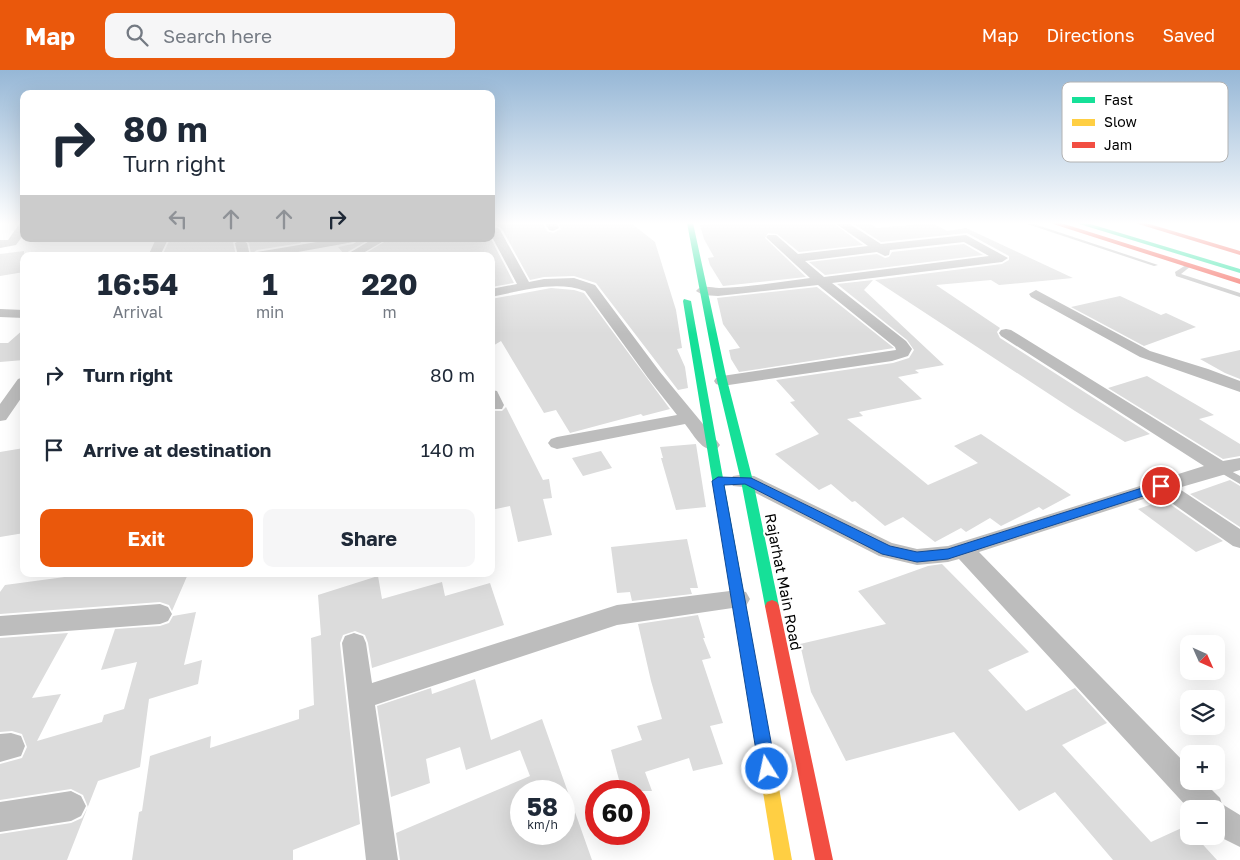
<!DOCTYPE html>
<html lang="en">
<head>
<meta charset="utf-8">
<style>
	:root { --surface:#fff; --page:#f6f6f7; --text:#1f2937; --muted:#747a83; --accent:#ea580c }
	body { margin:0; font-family:"Golos Text",sans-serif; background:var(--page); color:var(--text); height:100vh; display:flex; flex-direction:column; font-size:19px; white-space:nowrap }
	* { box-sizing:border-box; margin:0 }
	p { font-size:16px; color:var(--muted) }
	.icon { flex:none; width:28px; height:28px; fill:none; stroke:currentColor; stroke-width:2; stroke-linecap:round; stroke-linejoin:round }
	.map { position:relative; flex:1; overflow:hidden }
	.panel { position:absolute; left:20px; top:182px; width:475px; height:325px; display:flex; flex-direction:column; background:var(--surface); border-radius:10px; box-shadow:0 5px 20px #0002 }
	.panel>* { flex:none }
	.banner { position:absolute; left:20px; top:20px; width:475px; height:152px; border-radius:10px; box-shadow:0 5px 20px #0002; background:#fff; color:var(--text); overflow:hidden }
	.needle { width:32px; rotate:135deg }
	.buttons { position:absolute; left:1180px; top:565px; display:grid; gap:10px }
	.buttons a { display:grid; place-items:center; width:45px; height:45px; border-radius:10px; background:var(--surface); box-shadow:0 5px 20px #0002; font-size:25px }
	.speed { position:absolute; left:510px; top:710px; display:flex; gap:10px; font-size:25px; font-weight:700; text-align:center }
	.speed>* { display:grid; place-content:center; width:65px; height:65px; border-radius:50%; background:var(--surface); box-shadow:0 5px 20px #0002; line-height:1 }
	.speed small { font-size:12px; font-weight:400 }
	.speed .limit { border:8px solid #d22; background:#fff; color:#111 }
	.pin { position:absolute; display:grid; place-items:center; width:42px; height:42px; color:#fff; margin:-21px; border:2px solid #fff; border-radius:50%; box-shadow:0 1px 5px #0007 }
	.me { position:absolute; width:55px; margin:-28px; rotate:350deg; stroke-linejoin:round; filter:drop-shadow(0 0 4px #0008) }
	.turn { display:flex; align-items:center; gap:18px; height:105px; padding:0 20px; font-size:22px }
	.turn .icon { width:65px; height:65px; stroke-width:2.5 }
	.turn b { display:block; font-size:35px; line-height:42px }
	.lanes { display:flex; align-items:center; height:48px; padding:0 20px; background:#0003; justify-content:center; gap:25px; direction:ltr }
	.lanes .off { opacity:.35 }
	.eta { display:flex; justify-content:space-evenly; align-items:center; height:85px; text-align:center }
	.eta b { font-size:30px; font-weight:700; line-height:35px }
	.button { display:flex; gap:10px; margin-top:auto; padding:10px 20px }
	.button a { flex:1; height:58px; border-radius:10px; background:var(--accent); color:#fff; font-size:20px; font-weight:700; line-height:58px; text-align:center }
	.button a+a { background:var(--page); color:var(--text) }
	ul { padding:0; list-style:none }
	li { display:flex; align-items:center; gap:15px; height:75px; padding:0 20px }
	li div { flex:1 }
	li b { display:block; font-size:19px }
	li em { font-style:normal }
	header { display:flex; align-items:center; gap:30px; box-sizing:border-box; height:70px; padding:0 25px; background:var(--accent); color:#fff }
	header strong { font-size:24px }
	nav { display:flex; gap:28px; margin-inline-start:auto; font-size:18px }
	.search { width:350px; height:45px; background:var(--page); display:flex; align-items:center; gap:12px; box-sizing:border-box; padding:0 18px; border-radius:10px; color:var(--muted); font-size:19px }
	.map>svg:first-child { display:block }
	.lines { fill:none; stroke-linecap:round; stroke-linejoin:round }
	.stream { fill:#bbb; fill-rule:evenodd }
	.building { fill:#dcdcdc; fill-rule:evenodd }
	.lane { fill:#bdbdbd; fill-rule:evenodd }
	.street { fill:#bdbdbd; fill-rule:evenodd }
	.fast { fill:#16e098; fill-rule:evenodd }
	.slow { fill:#ffcf43; fill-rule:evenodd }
	.jam { fill:#f24e42; fill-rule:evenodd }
	.route { fill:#1a73e8; stroke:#114b97 }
	.labels { text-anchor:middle; stroke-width:4; stroke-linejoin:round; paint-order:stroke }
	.street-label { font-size:15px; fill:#000; stroke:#fff }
	.key { fill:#fff; stroke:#b2b2b2; stroke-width:1 }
	.key-label { font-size:14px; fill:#000 }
</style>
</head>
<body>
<header>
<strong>Map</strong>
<div class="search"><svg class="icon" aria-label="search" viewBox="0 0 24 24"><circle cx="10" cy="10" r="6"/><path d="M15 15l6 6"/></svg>Search here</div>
<nav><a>Map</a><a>Directions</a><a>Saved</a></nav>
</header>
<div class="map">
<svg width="1240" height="790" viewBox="0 0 1240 790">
	<rect width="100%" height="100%" fill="#fff"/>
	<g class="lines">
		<path class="stream" d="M1024,153H1031L1158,195L1154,196Z"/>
	</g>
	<path class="building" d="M494,153H543L547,161L553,163L561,159L558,153H631L655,172L676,240L682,278L677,279L685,297L688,318L678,320L596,213L574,206L544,207L530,210L502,159Z
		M738,153H833L863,175L799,182L777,164L768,163L765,168L806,207L723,216L710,195L708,188L714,187L704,169L700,155Z
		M852,153H869L877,158L932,153L947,161L966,158L1073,208L999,215L991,210L936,215L1000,258L997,262L1000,268L1150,364L1125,372L1075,341L875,210L1002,194L1009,190V186L967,163L881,172Z
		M170,169H239L233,172L236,186H162Z
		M243,169H299L301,173L257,180L251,184L249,173Z
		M361,169H370L344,184L338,177L353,174Z
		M389,169H491L514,213L491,217V186H361Z
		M964,174L983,185L825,205L809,192L877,184L885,188L889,187L892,182Z
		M24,181V202L0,206V184Z
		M873,210L864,220L944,295L915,300L919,303L898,307L922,329L859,342L863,346L847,349L928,415L978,393L954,376L981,364L1071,425L1043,440L1039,437L1001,456L990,448L966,462L961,458L935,472L903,447L885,456L855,431L852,432L831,414L819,420L775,384L819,364L790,332L795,331L776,310L893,293L909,288L914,280L907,270L837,214Z
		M817,217L894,278L739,302L731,289L729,280L740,278L723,254L717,228Z
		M551,218L574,220L584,223L670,339L643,346L641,344L570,363L556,340L544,343L501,271L491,277V229Z
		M1120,226L1161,245L1166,243L1196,257L1144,276L1071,237Z
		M24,259V290L0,292V273H8Z
		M1240,280V309L1225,303L1200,289Z
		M1147,306L1214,345L1199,349L1240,374V386L1223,389L1108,318Z
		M506,337L543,410L549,409L552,428L543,429L552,465L518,472L510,436L491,440V341H502Z
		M696,374L706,437L676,440L661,388H663L660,377Z
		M24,378V463L0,467V382Z
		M601,381L612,398L583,406L572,388Z
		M1230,410L1240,416V457L1190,424Z
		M1164,430L1223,471L1196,482L1138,439Z
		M687,469L698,518H690L692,524L632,531L630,522L617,523L611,477Z
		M942,494L1029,582L988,600L1026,641L1075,618L1107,653L1062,675L1151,772L1186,756L1189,759V766H1195L1217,790H1113L1055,722L1019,741L954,662L846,691L811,622L800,574L886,554L858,521L928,496Z
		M87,504H188L172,541L169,535L160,532L0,544V522L5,515Z
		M378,506L382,529L442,512L445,526L490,513L504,555L372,598L368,573L365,565L355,561L343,565L340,573L360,754L293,780V790H132L139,742L142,741L150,686L211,666L210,678L299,649V640L314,635L311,568L321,565L318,525Z
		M196,542L184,595L202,590L198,614L149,629L140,697L98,711L67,790H0V764L71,753L82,748L88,737L83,725L71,719L0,730V694L22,688L27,677L22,664L12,661L0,662V568L68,563L32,628L61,624L37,671L102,652L104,645L124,639L137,592L101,600L115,559L160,556L169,553L173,546Z
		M698,545L705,568H703L711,588L702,590L723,653L710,656L723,694L693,701L689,688L645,702L652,721H622L611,680L642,670L637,656L662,649L651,611L638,554Z
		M475,609L491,670L542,649L592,790H400L396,763L530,706L520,680L466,700L460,677L426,689L430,713L391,727L377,636L431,618L432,624ZM521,721H564V764H521Z"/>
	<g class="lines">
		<path class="lane" d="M1186,195L1191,196L1181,204L1240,223V227L1176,206L1175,202Z
			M1220,395L1240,406V414L1216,400L1215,398Z"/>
		<path class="street" d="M20,153H24V164L16,175L0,178V170H8Z
			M545,153H556L559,158L553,161L549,160Z
			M835,153H848L881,174L966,165L1008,188L1002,192L832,213L906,271L912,279L908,286L892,291L722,316L716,314L714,311L716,308L722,306L896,280L895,277L818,215L718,226L703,225L696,221C702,214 711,218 719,218C749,217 780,212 810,208L768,169L766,167L768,165H776L798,184L868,176ZM964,172L989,186L824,207L805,191L877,182L885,186L889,185L890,180Z
			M491,157L498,158L500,160L529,212L544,209L574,208L595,215L660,302L717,371L720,375L717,379C702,383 694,365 685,354L557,379L551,377L548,373L551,369L557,367L677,345L648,308L585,221C556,210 521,221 491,227V219L517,214L491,165Z
			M156,169H168L160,186H148Z
			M335,169H359L353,172L276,186H251L257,182Z
			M373,169H387L358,186H344Z
			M241,170L247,173L250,186H238L235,173Z
			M1036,220L1150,281L1208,299L1240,311V322L1140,287L1031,227L1029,224Z
			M0,239L24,240V248L0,247Z
			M1006,259L1011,260L1223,391L1240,388V400L1178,418L1240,459V478L1233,476L1159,424L979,482L1189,697V711H1203L1220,728L1222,734L1240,745V777L1216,765V739H1189L959,489L948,492L917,495L879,486L744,417L733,416L730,411L733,406L740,405L754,406L892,473L917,479L948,476L1204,396L1001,266L999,263L1001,260Z
			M24,307V324L6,350L0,351V334L18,309Z
			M491,320L497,321L504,335L502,339H491Z
			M738,520L746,522L750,529L746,536L617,555L375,635L398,790H366L342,573L345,566L354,563L363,566L366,573L372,613L617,535Z
			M160,534L168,537L172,544L168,551L160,554L0,566V546Z
			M11,663L21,666L25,676L21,686L0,692V664Z
			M71,721L81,726L86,736L81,746L71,751L0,762V732Z"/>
		<path class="fast" d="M687,153H693L726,306L753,411L779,536L777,540L772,542L767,540L765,536L741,411L716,306Z
			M1076,153H1087L1240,199V203Z
			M684,229L691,231L753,574L751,578L746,580L741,578L739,574L683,231Z"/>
		<path class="slow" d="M746,568L751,570L753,574L792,790H774L739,574L741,570Z"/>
		<path class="jam" d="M1050,153H1061L1240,209V214Z
			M1135,153H1146L1240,181V185Z
			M772,530L777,532L779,536L833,790H815L765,536L767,532Z"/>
	</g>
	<linearGradient id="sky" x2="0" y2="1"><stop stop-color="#96b7d6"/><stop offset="0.58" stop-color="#fff"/><stop offset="1" stop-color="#fff" stop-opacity="0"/></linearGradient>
	<rect width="1240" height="264" fill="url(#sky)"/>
	<path class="route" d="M718,407L751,408L890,476L917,482L948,479L1161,412L1167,416L1165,419L948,489L917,492L882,484L745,414L724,415L776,699L773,705L767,708L761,705L759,699L712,411Z"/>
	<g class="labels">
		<g class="street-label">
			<text transform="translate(783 512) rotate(79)" y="5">Rajarhat Main Road</text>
		</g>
	</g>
	<rect x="1062" y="12" width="166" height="80" rx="8" class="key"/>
	<rect x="1072" y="27" width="23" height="6" fill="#16e098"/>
	<rect x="1072" y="49" width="23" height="7" fill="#ffcf43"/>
	<rect x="1072" y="72" width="23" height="6" fill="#f24e42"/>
	<g class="key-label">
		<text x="1104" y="35">Fast</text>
		<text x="1104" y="57">Slow</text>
		<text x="1104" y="80">Jam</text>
	</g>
</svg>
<div class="buttons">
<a><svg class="needle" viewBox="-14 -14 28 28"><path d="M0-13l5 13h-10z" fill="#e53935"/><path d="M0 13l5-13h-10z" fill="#747a83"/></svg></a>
<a><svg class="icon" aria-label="layers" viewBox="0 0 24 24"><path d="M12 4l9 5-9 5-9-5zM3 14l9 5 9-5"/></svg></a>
<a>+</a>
<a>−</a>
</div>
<div class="speed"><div>58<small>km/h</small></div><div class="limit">60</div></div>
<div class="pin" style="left:1161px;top:416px;background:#d93025"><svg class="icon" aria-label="arrive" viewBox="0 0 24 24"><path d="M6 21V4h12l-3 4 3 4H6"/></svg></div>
<svg class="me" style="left:767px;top:699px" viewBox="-20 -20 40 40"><circle r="17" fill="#1a73e8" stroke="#fff" stroke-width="3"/><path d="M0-11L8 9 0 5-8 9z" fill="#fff"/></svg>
<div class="banner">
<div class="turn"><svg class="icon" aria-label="right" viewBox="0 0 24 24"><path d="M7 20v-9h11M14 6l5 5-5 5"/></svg><div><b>80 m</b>Turn right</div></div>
<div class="lanes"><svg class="icon off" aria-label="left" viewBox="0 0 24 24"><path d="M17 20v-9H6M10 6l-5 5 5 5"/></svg><svg class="icon off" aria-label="ahead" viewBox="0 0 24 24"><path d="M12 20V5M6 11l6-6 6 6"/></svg><svg class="icon off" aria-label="ahead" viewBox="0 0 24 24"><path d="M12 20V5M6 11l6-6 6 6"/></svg><svg class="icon" aria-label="right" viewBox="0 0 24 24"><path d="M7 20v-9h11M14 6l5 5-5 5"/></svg></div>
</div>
<section class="panel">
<div class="eta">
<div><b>16:54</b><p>Arrival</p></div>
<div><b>1</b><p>min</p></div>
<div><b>220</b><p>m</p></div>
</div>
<ul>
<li><svg class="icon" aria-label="right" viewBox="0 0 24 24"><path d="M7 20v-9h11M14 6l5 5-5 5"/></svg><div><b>Turn right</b></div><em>80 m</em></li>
<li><svg class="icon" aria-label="arrive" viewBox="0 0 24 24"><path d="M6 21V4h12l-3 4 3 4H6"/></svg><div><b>Arrive at destination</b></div><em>140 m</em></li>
</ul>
<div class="button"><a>Exit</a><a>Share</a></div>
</section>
</div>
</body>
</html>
